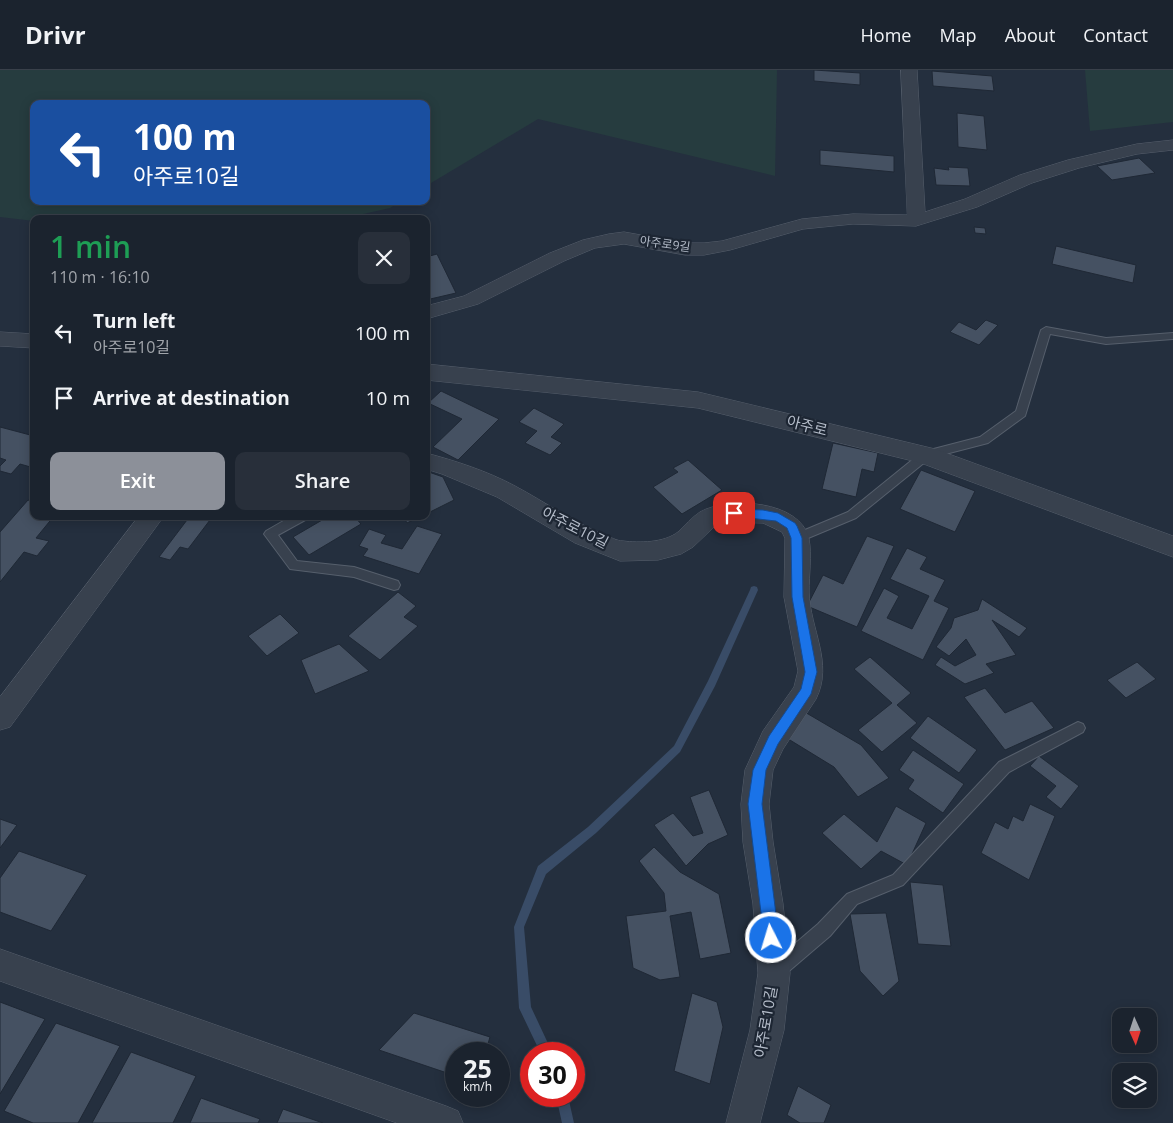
<!DOCTYPE html>
<html lang="en">
<head>
<meta charset="utf-8">
<style>
	:root { --surface:#1b232e; --page:#282f3a; --text:#f1f3f6; --muted:#a0a4aa; --line:#39404a; --accent:#8c9099 }
	body { margin:0; font-family:"Open Sans","Noto Sans KR",sans-serif; background:var(--page); color:var(--text); height:100vh; display:flex; flex-direction:column; font-size:19px; white-space:nowrap }
	* { box-sizing:border-box; margin:0 }
	p { font-size:16px; color:var(--muted) }
	.icon { flex:none; width:28px; height:28px; fill:none; stroke:currentColor; stroke-width:2; stroke-linecap:round; stroke-linejoin:round }
	.map { position:relative; flex:1; overflow:hidden }
	.panel { position:absolute; left:30px; top:145px; width:400px; height:305px; display:flex; flex-direction:column; background:var(--surface); border-radius:10px; box-shadow:0 2px 12px #0003,0 0 0 1px var(--line) }
	.panel>* { flex:none }
	.banner { position:absolute; left:30px; top:30px; width:400px; height:105px; border-radius:10px; box-shadow:0 2px 12px #0003,0 0 0 1px var(--line); background:#1a4fa0; color:#fff; overflow:hidden }
	.needle { width:32px; rotate:177deg }
	.buttons { position:absolute; left:1112px; top:938px; display:grid; gap:10px }
	.buttons a { display:grid; place-items:center; width:45px; height:45px; border-radius:10px; background:var(--surface); box-shadow:0 2px 12px #0003,0 0 0 1px var(--line); font-size:25px }
	.speed { position:absolute; left:445px; top:972px; display:flex; gap:10px; font-size:25px; font-weight:700; text-align:center }
	.speed>* { display:grid; place-content:center; width:65px; height:65px; border-radius:50%; background:var(--surface); box-shadow:0 2px 12px #0003,0 0 0 1px var(--line); line-height:1 }
	.speed small { font-size:12px; font-weight:400 }
	.speed .limit { border:8px solid #d22; background:#fff; color:#111 }
	.pin { position:absolute; display:grid; place-items:center; width:42px; height:42px; color:#fff; margin:-21px; border-radius:10px; box-shadow:0 2px 8px #0006 }
	.me { position:absolute; width:55px; margin:-28px; rotate:355deg; stroke-linejoin:round; filter:drop-shadow(0 0 4px #0008) }
	.turn { display:flex; align-items:center; gap:18px; height:105px; padding:0 20px; font-size:22px }
	.turn .icon { width:65px; height:65px; stroke-width:2.5 }
	.turn b { display:block; font-size:35px; line-height:42px }
	.round { display:grid; place-items:center; flex:none; width:52px; height:52px; border-radius:10px; background:var(--page) }
	.summary { display:flex; align-items:center; justify-content:space-between; height:85px; padding:0 20px }
	h1 { font-size:30px; font-weight:600; line-height:38px; color:#1e9e55 }
	.button { display:flex; gap:10px; margin-top:auto; padding:10px 20px }
	.button a { flex:1; height:58px; border-radius:10px; background:var(--accent); color:#fff; font-size:20px; font-weight:600; line-height:58px; text-align:center }
	.button a+a { background:var(--page); color:var(--text) }
	ul { padding:0; list-style:none }
	li { display:flex; align-items:center; gap:15px; height:65px; padding:0 20px }
	li div { flex:1 }
	li b { display:block; font-size:19px }
	li em { font-style:normal }
	header { display:flex; align-items:center; gap:30px; box-sizing:border-box; height:70px; padding:0 25px; background:var(--surface); border-bottom:1px solid var(--line) }
	header strong { font-size:24px }
	nav { display:flex; gap:28px; margin-inline-start:auto; font-size:18px }
	.map>svg:first-child { display:block }
	.green { fill:#263c3f }
	.lines { fill:none; stroke-linecap:round; stroke-linejoin:round }
	.stream { fill:#394c67; fill-rule:evenodd }
	.building { fill:#455162; stroke:#1f2835 }
	.service-casing { stroke:#565f6c; stroke-width:2 }
	.minor-casing { stroke:#565f6c; stroke-width:1 }
	.tertiary-casing { stroke:#565f6c; stroke-width:1 }
	.service { fill:#38414e; fill-rule:evenodd }
	.minor { fill:#38414e; fill-rule:evenodd }
	.tertiary { fill:#38414e; fill-rule:evenodd }
	.route { fill:#1a73e8; stroke:#114b97 }
	.labels { text-anchor:middle; stroke-width:4.5; stroke-linejoin:round; paint-order:stroke }
	.far-street-label { font-size:12px; fill:#b4bcc9; stroke:#1d2633 }
	.street-label { font-size:15px; fill:#b4bcc9; stroke:#1d2633 }
</style>
</head>
<body>
<header>
<strong>Drivr</strong>
<nav><a>Home</a><a>Map</a><a>About</a><a>Contact</a></nav>
</header>
<div class="map">
<svg width="1173" height="1053" viewBox="0 0 1173 1053">
	<rect width="100%" height="100%" fill="#242f3e"/>
	<path class="green" d="M0,0H777L775,106L538,49L426,116V34H34V131H401L390,138L341,149H34V151L0,147Z
		M1085,0H1173V52L1090,61Z"/>
	<g class="lines">
		<path class="stream" d="M754,516L757,517L758,520L715,616L680,682L596,763L546,804L524,857L531,937L553,984H541L519,938L514,857L538,796L588,757L674,676L708,611L750,520L751,517Z
			M556,1026H568L574,1053H562Z"/>
	</g>
	<path class="building" d="M814,0L860,3V15L814,11Z
		M932,1L992,6L994,21L933,16Z
		M957,43L984,46L987,80L958,77Z
		M820,80L894,86V102L820,95Z
		M1139,88L1155,103L1112,110L1097,96Z
		M948,97L968,98L970,116L936,115L934,98L949,100Z
		M974,157L985,158L986,164L975,163Z
		M1056,176L1136,195L1133,213L1052,194Z
		M437,184L456,223L426,230V187Z
		M986,250L998,255L979,275L950,262L959,252L976,260Z
		M441,321L499,349L458,390L433,377L462,349L428,333Z
		M534,338L564,354L551,367L562,373L550,385L525,373L537,361L519,352Z
		M0,357L34,366V398L20,394L11,404L0,401V396L6,390L0,388Z
		M833,373L878,383L874,402L862,399L856,427L822,419Z
		M688,390L722,420L682,444L653,417L678,402L673,398Z
		M921,400L975,421L955,462L900,439Z
		M426,401L443,407L454,430L426,444V421L429,420L426,416Z
		M28,430L34,432V446H54L36,468L49,471L37,486L24,482L0,512V462Z
		M190,446H213L188,479L180,477L170,490L159,487Z
		M329,446H354L361,454L309,485L293,467Z
		M403,446H421L407,453Z
		M417,456L442,464L419,504L363,486L368,479L359,476L369,459L386,465L381,473L402,479Z
		M867,466L894,476L857,557L807,536L823,505L843,514Z
		M907,478L927,487L920,499L945,510L934,531L949,538L923,590L861,561L884,518L899,526L887,548L912,559L929,526L890,509Z
		M398,522L416,536L404,547L418,556L380,590L348,566Z
		M982,529L1027,558L1019,567L992,550L1016,585L986,594L994,603L965,614L935,595L941,587L955,596L976,585L966,569L949,586L936,577L951,558L954,548L978,540Z
		M280,544L299,563L267,586L248,566Z
		M339,574L369,601L315,624L301,590Z
		M870,587L911,623L897,635L917,653L882,682L858,660L892,633L854,599Z
		M1137,592L1156,609L1126,628L1107,610Z
		M985,618L1005,643L1032,631L1054,658L1005,680L964,627Z
		M803,641L861,675L889,708L858,727L834,697L785,667Z
		M928,646L977,680L959,703L910,668Z
		M913,680L964,714L943,743L908,719L914,710L899,700Z
		M1039,686L1079,716L1061,739L1046,727L1056,716L1030,696Z
		M709,720L728,765L708,774L686,796L654,755L673,743L693,766L703,763L690,727Z
		M1030,734L1055,746L1029,810L981,783L995,752L1008,759L1013,746L1023,751Z
		M896,736L926,753L907,795L881,781L861,799L822,763L844,744L877,772Z
		M0,749L17,755L0,778Z
		M654,777L680,802L719,824L731,883L700,889L691,842L670,846L680,907L660,910L633,898L626,846L666,841L664,823L639,791Z
		M19,781L87,805L51,861L0,842V808Z
		M910,812L943,815L951,876L918,874Z
		M886,843L899,911L883,926L860,901L850,844Z
		M692,923L717,932L723,957L710,1014L674,1001Z
		M0,932L45,949L0,1024Z
		M414,943L490,967L485,984H456V1006L379,980Z
		M56,953L120,976L78,1053H33L4,1041Z
		M131,982L196,1006L173,1053H92Z
		M798,1016L831,1035L824,1053H800L787,1045Z
		M201,1028L260,1049L258,1053H190Z
		M283,1039L323,1053H277Z"/>
	<g class="lines">
		<defs>
			<path id="service" d="M1046,257L1106,268L1173,263V269L1106,274L1050,264L1025,346L988,373L930,388L856,448L801,471H793L791,468L793,465L848,442L922,382L980,367L1016,341L1041,260Z
				M292,446H309L307,449L278,465L297,491L354,497L398,511L400,515L398,519L394,520L354,507L290,499L264,464L266,461Z
				M1078,652L1083,654L1085,658L1083,662L1009,702L903,815L857,834L830,866L782,907L776,909L770,907L768,901L770,895L818,854L847,824L893,805L999,692Z"/>
			<path id="minor" d="M901,0H917L925,142L965,129L1020,105L1068,90L1137,74L1173,70V80L1137,84L1079,98L1032,113L977,137L916,156L853,154L803,159L730,180L704,185H685L624,174L595,178L564,191L478,234L426,249V236L464,226L550,183L583,170L609,164L624,162L685,173H704L722,171L802,149L853,144L907,145Z
				M426,383C456,391 487,401 515,416C545,432 573,452 605,465C610,467 617,471 623,471C639,473 664,473 678,462C685,456 692,447 700,442C728,426 801,430 809,469C812,485 809,505 809,522C810,559 834,593 816,629L783,679L773,700L769,734L773,772L783,834L790,903L784,960L760,1053H726L750,960L758,903L753,834L743,772L741,734L745,700L763,661L794,617L798,601L784,527L785,468L782,462L763,453L725,452L716,455L693,477L681,484L658,490L620,491L575,473L497,427L442,404L426,399Z
				M139,446H164L10,657L0,660V627Z
				M0,879L446,1036L458,1041L463,1053H397L0,911Z"/>
			<path id="tertiary" d="M0,262L34,264V278L0,276Z
				M426,294L698,322L935,379L1173,466V487L921,393L698,338L426,310Z"/>
		</defs>
		<use href="#service" class="service-casing"/>
		<use href="#minor" class="minor-casing"/>
		<use href="#tertiary" class="tertiary-casing"/>
		<use href="#service" class="service"/>
		<use href="#minor" class="minor"/>
		<use href="#tertiary" class="tertiary"/>
	</g>
	<path class="route" d="M734,439L763,440L778,443L795,453L797,456L802,468L803,527L817,602L811,624L778,674L766,700L762,734L779,868L776,873L771,875L766,873L764,868L748,734L753,700L769,666L801,619L805,602L792,527L791,468L787,458L776,451L730,446L728,443L730,440Z"/>
	<g class="labels">
		<g class="far-street-label">
			<text transform="translate(665 174) rotate(8)" y="4">아주로9길</text>
		</g>
		<g class="street-label">
			<text transform="translate(807 356) rotate(14)" y="5">아주로</text>
			<text transform="translate(575 458) rotate(27)" y="5">아주로10길</text>
			<text transform="translate(766 952) rotate(-80)" y="5">아주로10길</text>
		</g>
	</g>
</svg>
<div class="buttons">
<a><svg class="needle" viewBox="-14 -14 28 28"><path d="M0-13l5 13h-10z" fill="#e53935"/><path d="M0 13l5-13h-10z" fill="#a0a4aa"/></svg></a>
<a><svg class="icon" aria-label="layers" viewBox="0 0 24 24"><path d="M12 4l9 5-9 5-9-5zM3 14l9 5 9-5"/></svg></a>
</div>
<div class="speed"><div>25<small>km/h</small></div><div class="limit">30</div></div>
<div class="pin" style="left:734px;top:443px;background:#d93025"><svg class="icon" aria-label="arrive" viewBox="0 0 24 24"><path d="M6 21V4h12l-3 4 3 4H6"/></svg></div>
<svg class="me" style="left:771px;top:868px" viewBox="-20 -20 40 40"><circle r="17" fill="#1a73e8" stroke="#fff" stroke-width="3"/><path d="M0-11L8 9 0 5-8 9z" fill="#fff"/></svg>
<div class="banner">
<div class="turn"><svg class="icon" aria-label="left" viewBox="0 0 24 24"><path d="M17 20v-9H6M10 6l-5 5 5 5"/></svg><div><b>100 m</b>아주로10길</div></div>
</div>
<section class="panel">
<div class="summary"><div><h1>1 min</h1><p>110 m · 16:10</p></div><a class="round"><svg class="icon" aria-label="close" viewBox="0 0 24 24"><path d="M6 6l12 12M18 6L6 18"/></svg></a></div>
<ul>
<li><svg class="icon" aria-label="left" viewBox="0 0 24 24"><path d="M17 20v-9H6M10 6l-5 5 5 5"/></svg><div><b>Turn left</b><p>아주로10길</p></div><em>100 m</em></li>
<li><svg class="icon" aria-label="arrive" viewBox="0 0 24 24"><path d="M6 21V4h12l-3 4 3 4H6"/></svg><div><b>Arrive at destination</b></div><em>10 m</em></li>
</ul>
<div class="button"><a>Exit</a><a>Share</a></div>
</section>
</div>
</body>
</html>
